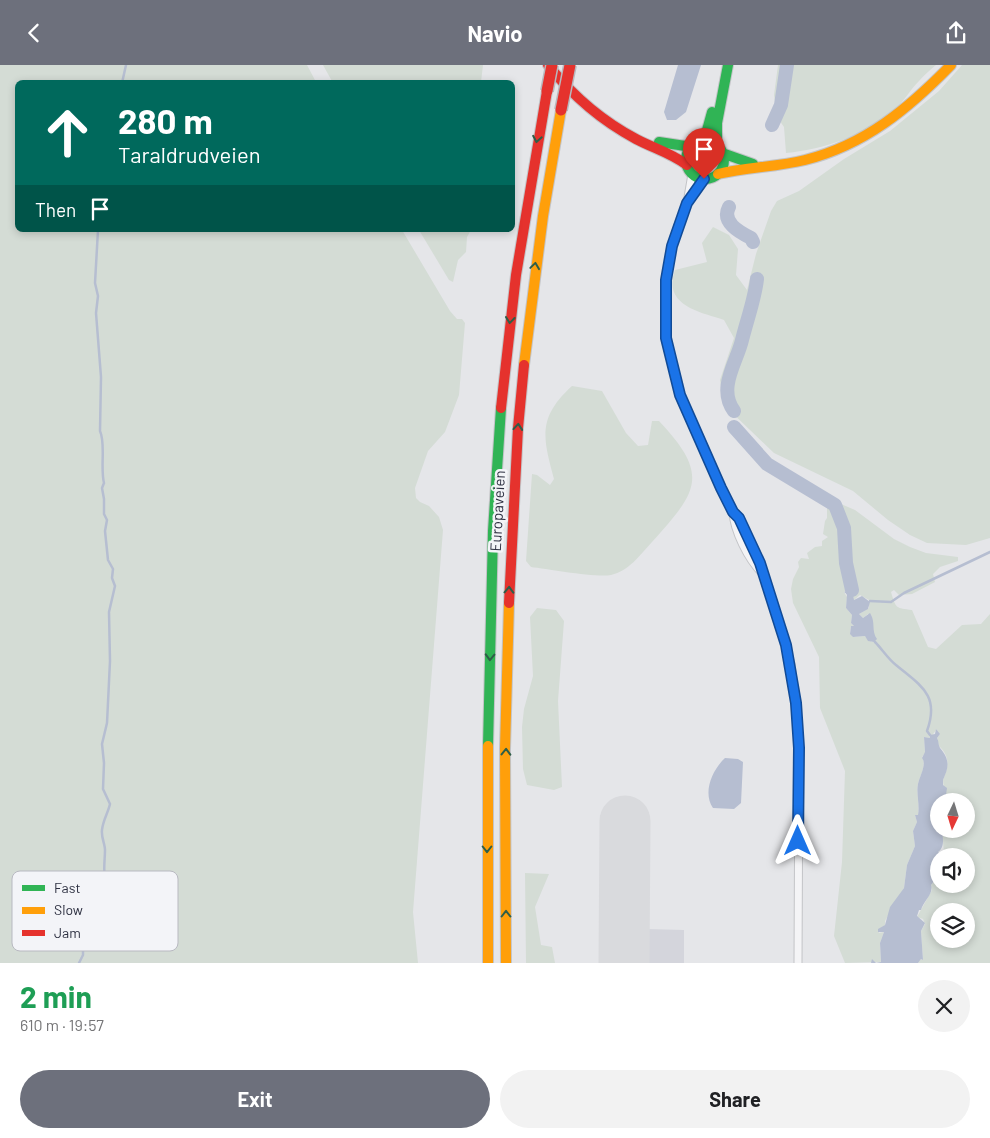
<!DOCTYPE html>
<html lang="en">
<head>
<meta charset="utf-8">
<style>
	:root { --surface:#fff; --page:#f2f2f2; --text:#202124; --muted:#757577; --accent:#6d707c }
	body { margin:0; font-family:Barlow,sans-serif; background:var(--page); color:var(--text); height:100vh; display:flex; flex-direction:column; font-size:19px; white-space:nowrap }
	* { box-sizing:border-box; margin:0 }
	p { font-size:16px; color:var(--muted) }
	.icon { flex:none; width:28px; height:28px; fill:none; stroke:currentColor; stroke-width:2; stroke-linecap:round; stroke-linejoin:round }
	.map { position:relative; height:898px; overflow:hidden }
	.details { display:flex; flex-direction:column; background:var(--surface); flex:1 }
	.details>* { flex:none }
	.top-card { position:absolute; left:15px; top:15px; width:500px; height:152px; border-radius:8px; box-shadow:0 2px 8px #0003; background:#00695c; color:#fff; overflow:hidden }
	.needle { width:32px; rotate:184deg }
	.buttons { position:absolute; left:930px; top:728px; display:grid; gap:10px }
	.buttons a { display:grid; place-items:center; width:45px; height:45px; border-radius:50%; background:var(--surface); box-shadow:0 2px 8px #0003; font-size:25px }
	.pin { position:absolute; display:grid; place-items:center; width:42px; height:42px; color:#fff; margin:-51px -21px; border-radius:50% 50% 50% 0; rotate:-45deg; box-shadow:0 0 5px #0007 }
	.pin .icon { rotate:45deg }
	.me { position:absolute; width:55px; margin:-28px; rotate:0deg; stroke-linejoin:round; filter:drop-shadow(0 0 4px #0008) }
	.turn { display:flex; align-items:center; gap:18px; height:105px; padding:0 20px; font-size:22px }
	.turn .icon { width:65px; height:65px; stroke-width:2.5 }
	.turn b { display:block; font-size:35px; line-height:42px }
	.then { display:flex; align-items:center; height:48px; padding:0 20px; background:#0003; gap:10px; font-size:19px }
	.round { display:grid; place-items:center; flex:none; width:52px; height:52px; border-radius:26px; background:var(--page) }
	.summary { display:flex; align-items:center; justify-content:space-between; height:85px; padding:0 20px }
	h1 { font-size:30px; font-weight:700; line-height:38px; color:#1e9e55 }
	.action { display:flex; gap:10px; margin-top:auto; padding:10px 20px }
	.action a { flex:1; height:58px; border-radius:30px; background:var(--accent); color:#fff; font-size:20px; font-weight:700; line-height:58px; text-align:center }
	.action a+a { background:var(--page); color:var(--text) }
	header { display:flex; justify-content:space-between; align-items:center; height:65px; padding:0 20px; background:var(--accent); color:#fff; font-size:22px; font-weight:700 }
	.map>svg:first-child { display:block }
	.built { fill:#d4d5dc }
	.green { fill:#d4dcd5; fill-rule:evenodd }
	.water { fill:#b6bed1 }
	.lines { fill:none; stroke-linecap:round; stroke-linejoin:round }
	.stream { stroke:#b6bed1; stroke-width:2.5 }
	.river { stroke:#b6bed1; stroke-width:14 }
	.runway { stroke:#d9dadd; stroke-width:51 }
	.street-casing { stroke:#c3c4c7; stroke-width:9 }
	.fast-casing { stroke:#c3c4c7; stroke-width:12 }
	.slow-casing { stroke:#c3c4c7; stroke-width:12 }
	.jam-casing { stroke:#c3c4c7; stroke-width:12 }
	.street { stroke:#f4f4f6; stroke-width:7 }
	.fast { stroke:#30b455; stroke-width:10 }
	.slow { stroke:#ff9f0a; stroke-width:10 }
	.jam { stroke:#e5322d; stroke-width:10 }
	.jam-bridge-casing { stroke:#b8b9be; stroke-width:14; stroke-linecap:butt }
	.jam-bridge { stroke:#e5322d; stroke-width:11 }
	.oneway { stroke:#2e5e48 }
	.route-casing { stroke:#114b97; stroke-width:12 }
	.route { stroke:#1a73e8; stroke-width:9 }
	.labels { text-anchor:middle; stroke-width:5; stroke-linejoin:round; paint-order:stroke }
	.street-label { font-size:15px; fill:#2d3041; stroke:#f3f4f8 }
	.key { fill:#f3f4f8; stroke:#b8b9c1; stroke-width:1 }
	.key-label { font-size:14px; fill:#2d3041 }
</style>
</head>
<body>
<header><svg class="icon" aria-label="back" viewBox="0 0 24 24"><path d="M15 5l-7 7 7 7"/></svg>Navio<svg class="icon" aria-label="share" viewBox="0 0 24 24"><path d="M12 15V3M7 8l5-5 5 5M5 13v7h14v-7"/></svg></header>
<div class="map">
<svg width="990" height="898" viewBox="0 0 990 898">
	<rect width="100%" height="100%" fill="#e5e6e9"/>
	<path class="built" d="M646,864L684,865V898H645Z"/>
	<path class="green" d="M0,0H307L316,17L18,18V165H402L450,246L457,254H462L465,258L459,330L445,367L428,386L415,423L416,433L420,437L429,441L439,452L443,465L413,847L418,898H0Z
		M323,0H483L481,17L333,18Z
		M778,0H936C930,5 924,10 919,16C910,25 903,38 893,46C862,71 826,84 786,88L784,62L777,52L774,30Z
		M962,0H990V473L966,480L927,478L910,470L888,455L853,426L774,388L724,340L720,315L734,273L724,255C699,247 662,240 675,205L707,197L702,178L713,162L729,170L738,184L736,210L747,225L756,189L771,146L777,136L799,126L844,94L890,66L939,26Z
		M419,165H471L467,172L466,187L458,195L453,217L449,215Z
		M572,321L602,326L626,368L638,381L648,380L652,356H659C710,410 698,426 652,477C640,490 629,506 611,510C597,513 548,504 531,502L526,496L532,409L537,410L550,420L554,414C543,373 537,353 572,321Z
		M834,436L855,445L894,474L910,482L926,488L958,492V496L940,502L933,509L935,517L912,529L899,530L894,525L891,527C896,544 896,543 912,545L928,582L936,584L962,560L981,559L990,549V898H918L921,894L923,895L921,866L925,859L923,854L917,852L932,825L931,820L937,812L938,806L939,819H966V791L940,790L944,788L942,764H966V736H945L943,715C947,705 952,693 939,681L937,673L940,669L937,668V664L930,673L924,672L925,688L922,692C927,700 920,710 918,719C916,728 920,740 918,750H915L917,757L913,766L915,781L907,800L904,823L885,856V860L878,865L879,868L884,867L880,878L881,897L845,898L834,871L842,797L845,706L820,643L819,592L793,538L791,524L793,514L799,502L798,497L801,493L809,494L807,488L815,482L822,481V476L828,472L823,469L825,456L827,453V441ZM851,525L854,535L860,530L869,535V543L859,549L863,553L868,549L872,551V567L876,573L872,577L865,571L853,572L850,567L851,561H854L851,558L852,550L846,543L847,532L844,527ZM939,846H966V874H939Z
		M537,543L556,545L564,556L558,636L562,722L554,725L527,720L523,704L522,662L524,644L533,611L530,552Z
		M525,808L549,809L535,842L541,880L552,882L555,898H526Z"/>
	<path class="water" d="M678,0H701L686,47L676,55H667L664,47Z
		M852,525L854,535L862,531L870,537L868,544L859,549L863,553L870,548C876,557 871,566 877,574L874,577L868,576L865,571L853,572L850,569L851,561H854L851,558L852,550L846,543L847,529L844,527Z
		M936,664L940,669L937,673C939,676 938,680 940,683C951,696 948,703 943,715V720L947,723L945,736H939V757L937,759V763L942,764C942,771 946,781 938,787L942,791H939L937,812L931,820C934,829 923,836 921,845H919L917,851L925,858L921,866L923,895L921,894L918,898H871L872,894L876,898L881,897L880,878L884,867H878V864L885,860L890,842L904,823L907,800L915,781L913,766L917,757L915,750H918C920,740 916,728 918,719C920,710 927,699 922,693L925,687L924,672L930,673V670L935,669Z
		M725,693L738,694L743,697L741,738L734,744L713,743C702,727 713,704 725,693Z"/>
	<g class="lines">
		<path class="stream" d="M122,18L126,0
			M98,165L95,218L98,231L96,248L101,312L100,366C106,379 100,402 104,418L102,423L104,434V449L107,455L105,466L108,495L113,504L112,513L115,521L109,547L110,596L107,658L102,679L104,698L103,724L110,739C108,748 103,755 102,765C101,772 105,779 105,785C105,798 101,814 111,823L102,828
			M870,536L891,537L904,528L990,487
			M875,577C882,584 888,594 896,600C921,621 940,630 927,666L930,670
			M79,898L83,890V882L91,877L92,871L97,867L93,834L96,830"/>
		<path class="river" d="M772,60L781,40L787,0
			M729,142C721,157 739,167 751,173L753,177
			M734,346C717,323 737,297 742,275C747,255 755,233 757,214
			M734,362L767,399L835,440L844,463L846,498L852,525"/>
		<path class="runway" d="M624,898L625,756"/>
		<defs>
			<path id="street" d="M692,109L687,138L674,172L668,202L665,240L666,273L680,330L716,412L760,498L791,599L796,638L799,683L798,898
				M687,138L704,114
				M733,447C734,466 748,494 762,508"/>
			<path id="fast" d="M686 95a19 19 0 1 1 38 0a19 19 0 1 1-38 0Z
				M659,77L692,82
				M699,77L707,65L712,47
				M717,81V58L728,0
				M722,88L753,99
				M488,681L493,466L501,343"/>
			<path id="slow" d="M718,109C747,102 777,102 805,95C865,80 909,43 951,0
				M524,300L543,151L561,45
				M488,681V898
				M506,898L505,684L509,538"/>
			<path id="jam" d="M548,0C572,30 602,56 636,74C653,83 671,88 687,100
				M501,343L516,210L547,26
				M509,538L518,363L524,300"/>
		</defs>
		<use href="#street" class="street-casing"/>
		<use href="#fast" class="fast-casing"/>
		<use href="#slow" class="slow-casing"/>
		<use href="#jam" class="jam-casing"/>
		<use href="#street" class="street"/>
		<use href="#fast" class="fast"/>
		<use href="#slow" class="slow"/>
		<use href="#jam" class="jam"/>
		<defs>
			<path id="jam-bridge" d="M547,26L552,0
				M561,45L570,0"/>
		</defs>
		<use href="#jam-bridge" class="jam-bridge-casing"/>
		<use href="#jam-bridge" class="jam-bridge"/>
	</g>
	<defs><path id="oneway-chevron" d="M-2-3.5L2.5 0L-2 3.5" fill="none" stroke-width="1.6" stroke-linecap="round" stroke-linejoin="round" transform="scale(1.25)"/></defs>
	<g class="oneway">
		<use href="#oneway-chevron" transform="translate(537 74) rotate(100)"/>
		<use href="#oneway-chevron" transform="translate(535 201) rotate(-82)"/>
		<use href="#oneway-chevron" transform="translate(510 255) rotate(97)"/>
		<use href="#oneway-chevron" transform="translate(518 362) rotate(-85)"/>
		<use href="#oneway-chevron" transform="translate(509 525) rotate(-88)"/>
		<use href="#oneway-chevron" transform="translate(490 592) rotate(92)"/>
		<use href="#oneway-chevron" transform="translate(506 687) rotate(-89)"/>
		<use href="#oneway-chevron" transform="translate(487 784) rotate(90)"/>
		<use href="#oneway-chevron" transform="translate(506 849) rotate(-90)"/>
	</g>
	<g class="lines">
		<defs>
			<path id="route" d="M704,114L687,138L672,181L666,215V273L680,330L721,423L733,447L739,453L760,498L786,580L796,638L799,683L798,776"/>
		</defs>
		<use href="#route" class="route-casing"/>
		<use href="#route" class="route"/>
	</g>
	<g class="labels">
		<g class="street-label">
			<text transform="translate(498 446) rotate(-87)" y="5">Europaveien</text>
		</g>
	</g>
	<rect x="12" y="806" width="166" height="80" rx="8" class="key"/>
	<rect x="22" y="820" width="23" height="6" fill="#30b455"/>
	<rect x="22" y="842" width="23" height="7" fill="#ff9f0a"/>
	<rect x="22" y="865" width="23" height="6" fill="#e5322d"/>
	<g class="key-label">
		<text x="54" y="828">Fast</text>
		<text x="54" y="850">Slow</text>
		<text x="54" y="873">Jam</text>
	</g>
</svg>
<div class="buttons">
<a><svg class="needle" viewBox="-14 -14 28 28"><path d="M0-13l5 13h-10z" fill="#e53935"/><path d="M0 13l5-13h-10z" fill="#757577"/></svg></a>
<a><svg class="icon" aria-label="sound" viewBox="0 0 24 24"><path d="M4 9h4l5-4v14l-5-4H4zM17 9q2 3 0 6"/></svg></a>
<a><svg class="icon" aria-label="layers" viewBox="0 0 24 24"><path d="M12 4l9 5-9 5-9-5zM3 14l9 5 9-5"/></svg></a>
</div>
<div class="pin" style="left:704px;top:114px;background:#d93025"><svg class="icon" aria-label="arrive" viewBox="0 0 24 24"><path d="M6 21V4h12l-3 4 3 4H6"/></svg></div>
<svg class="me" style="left:798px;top:776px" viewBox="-20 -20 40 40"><path d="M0-17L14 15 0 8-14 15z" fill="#1a73e8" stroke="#fff" stroke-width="4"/></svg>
<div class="top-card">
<div class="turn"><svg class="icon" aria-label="ahead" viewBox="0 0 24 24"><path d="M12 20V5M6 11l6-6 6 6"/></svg><div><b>280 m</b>Taraldrudveien</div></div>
<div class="then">Then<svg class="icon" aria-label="arrive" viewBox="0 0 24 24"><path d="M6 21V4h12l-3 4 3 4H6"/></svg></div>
</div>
</div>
<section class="details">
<div class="summary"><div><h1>2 min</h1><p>610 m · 19:57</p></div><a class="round"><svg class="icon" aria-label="close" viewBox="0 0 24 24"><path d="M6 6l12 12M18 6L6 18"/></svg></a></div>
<div class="action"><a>Exit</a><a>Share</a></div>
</section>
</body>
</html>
